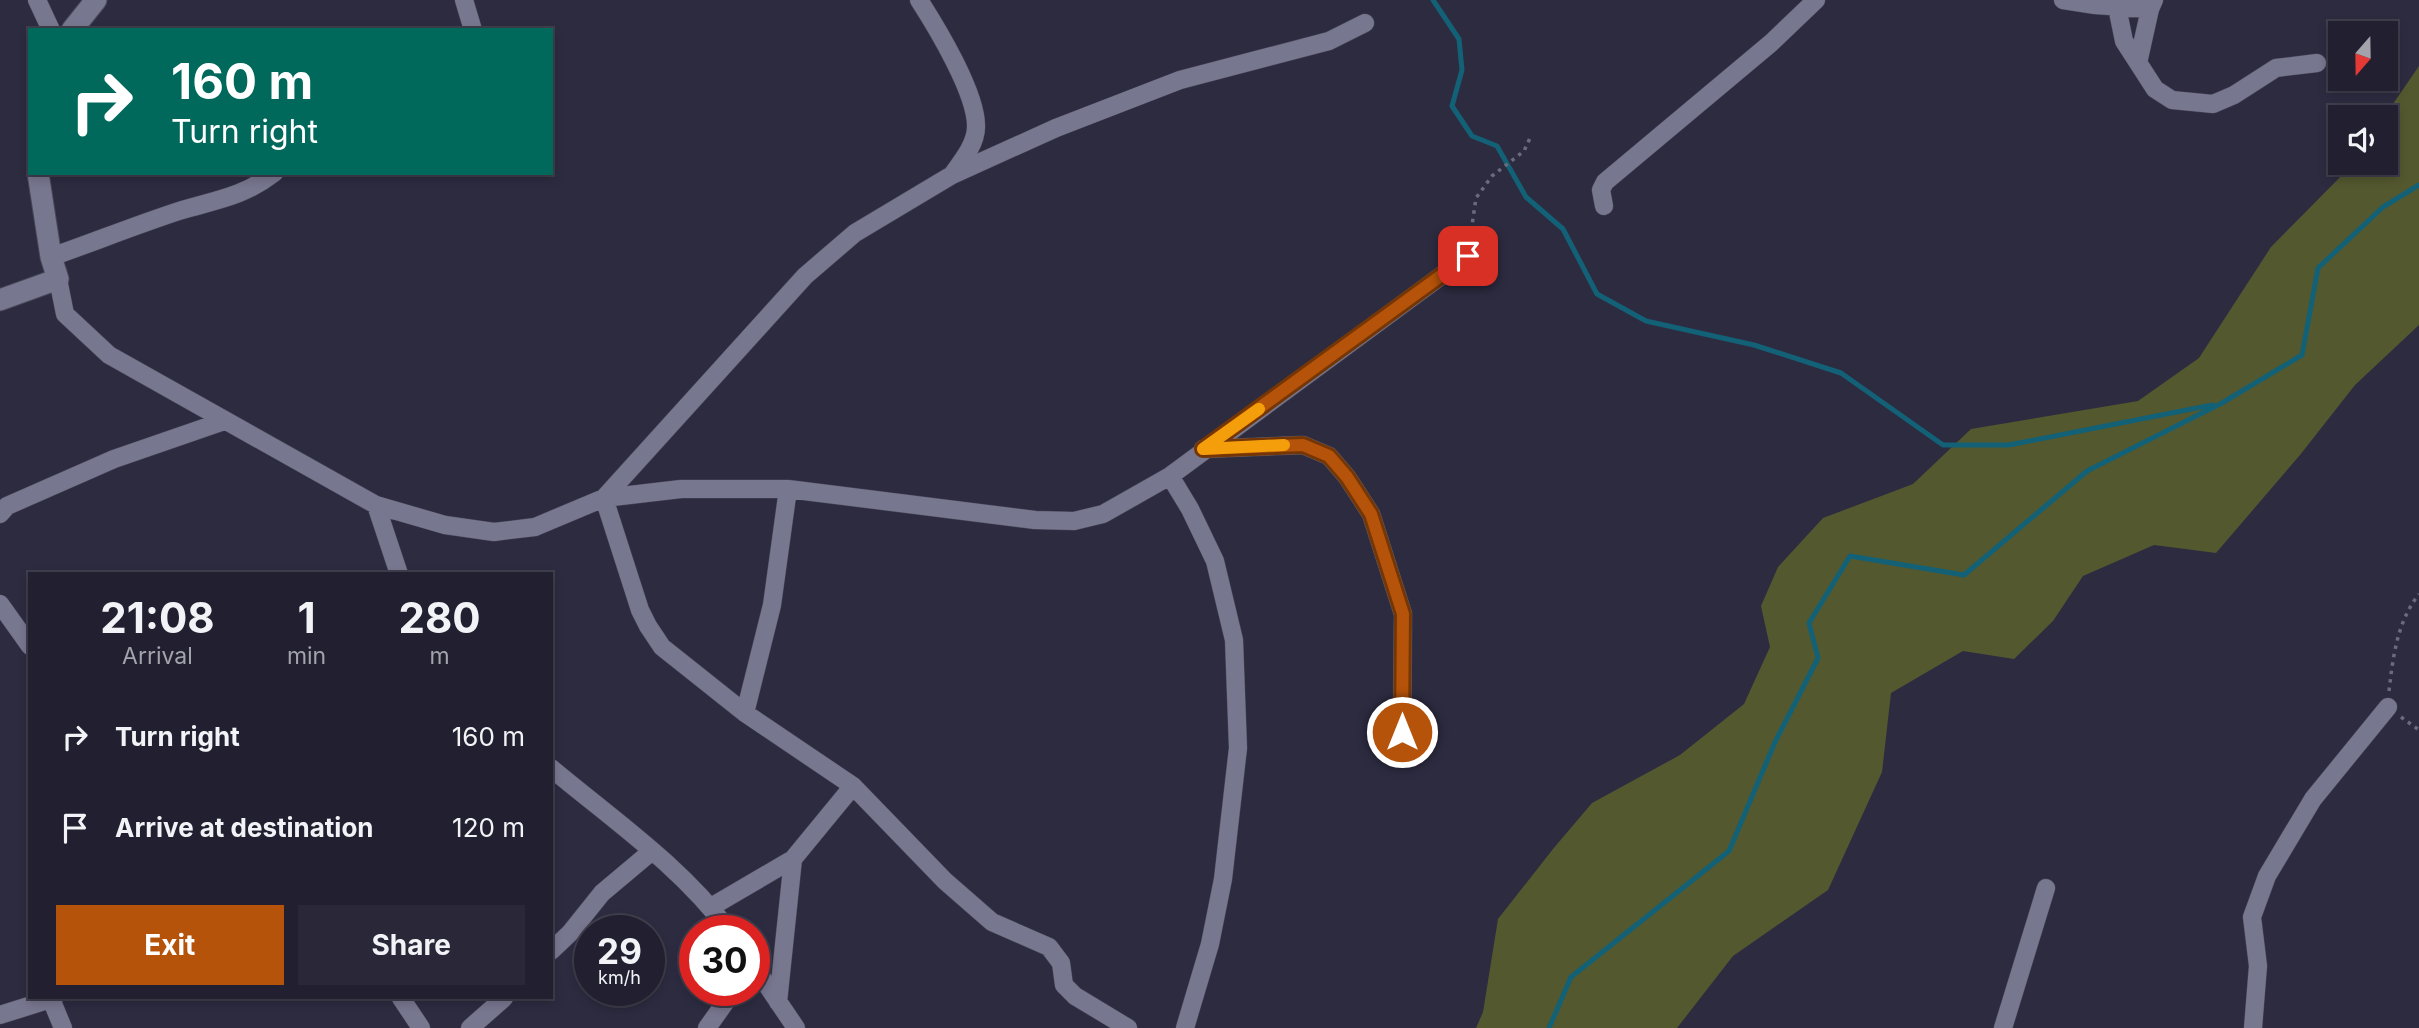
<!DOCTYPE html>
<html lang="en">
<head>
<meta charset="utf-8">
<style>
	:root { --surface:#222030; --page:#2a2838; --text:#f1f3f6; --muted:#a2a3ab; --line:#3f3e4c; --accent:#b45309 }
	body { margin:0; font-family:Inter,sans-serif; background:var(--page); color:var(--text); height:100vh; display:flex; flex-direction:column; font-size:26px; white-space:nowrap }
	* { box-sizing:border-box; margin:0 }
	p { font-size:23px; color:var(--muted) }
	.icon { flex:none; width:38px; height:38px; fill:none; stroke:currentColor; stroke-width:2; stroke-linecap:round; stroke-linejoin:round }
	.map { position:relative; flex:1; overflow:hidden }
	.drawer { position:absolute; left:28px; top:572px; width:525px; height:427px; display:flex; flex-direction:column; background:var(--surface); border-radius:0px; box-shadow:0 4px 10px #0003,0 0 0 2px var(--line) }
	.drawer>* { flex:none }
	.top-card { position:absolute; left:28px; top:28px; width:525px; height:147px; border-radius:0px; box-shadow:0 4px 10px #0003,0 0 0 2px var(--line); background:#00695c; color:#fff; overflow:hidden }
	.needle { width:46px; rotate:200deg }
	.controls { position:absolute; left:2328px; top:21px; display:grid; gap:14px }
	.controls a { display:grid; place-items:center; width:70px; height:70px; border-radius:0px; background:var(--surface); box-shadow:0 4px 10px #0003,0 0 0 2px var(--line); font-size:35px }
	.speed { position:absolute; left:574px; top:915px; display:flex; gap:14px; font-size:35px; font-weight:700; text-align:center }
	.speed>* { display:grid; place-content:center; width:91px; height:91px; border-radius:50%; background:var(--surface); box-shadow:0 4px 10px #0003,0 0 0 2px var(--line); line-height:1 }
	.speed small { font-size:18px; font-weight:400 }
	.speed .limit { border:10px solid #d22; background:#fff; color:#111 }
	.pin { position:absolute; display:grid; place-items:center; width:60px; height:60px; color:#fff; margin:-30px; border-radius:14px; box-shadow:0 4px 10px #0006 }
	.me { position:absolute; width:77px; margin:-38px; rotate:0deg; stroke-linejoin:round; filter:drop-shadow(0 0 5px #0008) }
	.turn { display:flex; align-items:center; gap:24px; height:147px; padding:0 28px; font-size:32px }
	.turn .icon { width:91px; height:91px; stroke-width:2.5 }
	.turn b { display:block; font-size:49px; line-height:60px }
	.eta { display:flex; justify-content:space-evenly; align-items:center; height:119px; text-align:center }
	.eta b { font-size:42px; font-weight:700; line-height:49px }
	.action { display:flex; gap:14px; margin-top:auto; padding:14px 28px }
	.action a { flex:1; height:80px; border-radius:0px; background:var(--accent); color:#fff; font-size:28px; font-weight:700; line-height:80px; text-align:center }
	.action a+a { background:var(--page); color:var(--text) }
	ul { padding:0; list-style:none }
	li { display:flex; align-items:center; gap:21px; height:91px; padding:0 28px }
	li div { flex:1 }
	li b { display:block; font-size:26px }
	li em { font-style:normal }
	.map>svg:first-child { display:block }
	.green { fill:#54582f }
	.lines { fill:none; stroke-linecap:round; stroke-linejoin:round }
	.stream { stroke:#136176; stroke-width:5 }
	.street-casing { stroke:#4a495a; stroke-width:19 }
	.secondary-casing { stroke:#4a495a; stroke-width:23 }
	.path { stroke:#6c6b7d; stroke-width:3.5; stroke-dasharray:3.5 5; stroke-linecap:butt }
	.street { stroke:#787790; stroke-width:18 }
	.secondary { stroke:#787790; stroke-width:21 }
	.route-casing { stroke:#753606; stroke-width:18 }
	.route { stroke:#b45309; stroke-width:12 }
	.slow { stroke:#f59e0b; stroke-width:12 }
</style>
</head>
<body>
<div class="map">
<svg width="2419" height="1028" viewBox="0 0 2419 1028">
	<rect width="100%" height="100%" fill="#2d2b40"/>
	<path class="green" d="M2419,66V325L2355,385L2300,455L2216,553L2154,545L2083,576L2053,621L2014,659L1963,651L1891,693L1882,772L1828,890L1733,956L1677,1028H1476L1483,1012L1498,919L1553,849L1592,803L1680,755L1744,704L1770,647L1761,606L1778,567L1823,518L1913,484L1971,429L2138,401L2199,358L2271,247L2354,163H2385L2384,117Z"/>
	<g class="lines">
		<path class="stream" d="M1433,0L1459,39L1462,70L1452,106L1472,136L1497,146L1526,197L1563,229L1597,294L1646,321L1754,345L1841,373L1943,445H2009L2212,405
			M1549,1028L1571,977L1729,851L1775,742L1818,658L1809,623L1850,556L1964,575L2087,471L2222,403L2302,355L2318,268L2383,207L2419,185"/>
		<defs>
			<path id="street" d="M37,0L51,30
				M464,0L473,30
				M919,0C937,28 977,94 976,127C976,144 962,161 952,175
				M2063,0L2095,5L2150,9
				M2117,7L2124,41L2155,89L2172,100L2213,104L2234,95L2276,68L2317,63
				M2138,63L2150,9L2154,0
				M1604,206L1601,190L1605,182L1771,43L1816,0
				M51,257C94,242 136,225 179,211C215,200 243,197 274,173
				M58,279L65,314L109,355L376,505L445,525L494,532L535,527L604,498L681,489H788L1035,520L1074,521L1103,514L1170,476L1468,256
				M1203,449L1303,445L1329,456L1347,477L1371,514L1403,614L1402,732
				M1170,476L1190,509L1215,561L1234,640L1238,748L1223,879L1210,944L1185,1028
				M376,505L399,574
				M0,514L7,506L114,459L224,421
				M0,604L30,646
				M745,713L772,605L788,489
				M551,768C612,819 682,867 729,931
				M711,907L793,859L853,786
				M551,951L570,933L602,893L652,851
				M754,966L796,1028
				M401,998L421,1028
				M51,999L63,1028
				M778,1002L793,859
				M0,1015L54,998
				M470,1028L504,998
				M707,1028L734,990
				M1128,1028L1075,996L1064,985L1061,963L1049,947L992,922L945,881L853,786L745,713L662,647L648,626L640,610L604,498L805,276L855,233L952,175L1056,128L1180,80L1329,41L1365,23
				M2003,1028L2046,888
				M2253,1028L2258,966L2252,917L2267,876L2313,799L2388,707"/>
			<path id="secondary" d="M72,30L96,0
				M0,300L58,279L51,257L38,173"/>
		</defs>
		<use href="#street" class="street-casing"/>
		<use href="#secondary" class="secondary-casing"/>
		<path class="path" d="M1470,239L1476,198L1492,176L1524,151L1530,138
			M2389,691C2393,657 2397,622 2419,594
			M2401,717L2419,730"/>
		<use href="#street" class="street"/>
		<use href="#secondary" class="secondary"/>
	</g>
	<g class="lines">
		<defs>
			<path id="route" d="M1402,732L1403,614L1371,514L1347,477L1329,456L1303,445L1203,449L1468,256"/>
		</defs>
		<use href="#route" class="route-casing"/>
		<use href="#route" class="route"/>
		<path class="slow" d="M1259,409L1203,449L1284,445"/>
	</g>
</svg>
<div class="controls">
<a><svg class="needle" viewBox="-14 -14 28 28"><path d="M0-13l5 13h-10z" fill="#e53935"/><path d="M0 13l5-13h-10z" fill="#a2a3ab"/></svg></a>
<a><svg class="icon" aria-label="sound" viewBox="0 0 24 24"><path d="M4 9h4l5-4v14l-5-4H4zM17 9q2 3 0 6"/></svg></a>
</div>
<div class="speed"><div>29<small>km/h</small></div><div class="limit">30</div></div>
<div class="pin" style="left:1468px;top:256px;background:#d93025"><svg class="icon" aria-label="arrive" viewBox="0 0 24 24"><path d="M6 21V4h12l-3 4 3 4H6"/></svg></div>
<svg class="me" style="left:1402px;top:732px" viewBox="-20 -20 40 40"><circle r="17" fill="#b45309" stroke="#fff" stroke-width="3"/><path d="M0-11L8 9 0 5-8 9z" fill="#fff"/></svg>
<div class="top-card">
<div class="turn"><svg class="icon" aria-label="right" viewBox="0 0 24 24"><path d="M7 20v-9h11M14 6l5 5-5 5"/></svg><div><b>160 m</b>Turn right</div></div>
</div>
<section class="drawer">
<div class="eta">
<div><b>21:08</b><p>Arrival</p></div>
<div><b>1</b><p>min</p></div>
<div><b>280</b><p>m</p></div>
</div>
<ul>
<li><svg class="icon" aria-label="right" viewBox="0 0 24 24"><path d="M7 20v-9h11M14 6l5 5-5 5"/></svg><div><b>Turn right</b></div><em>160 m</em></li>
<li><svg class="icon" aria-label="arrive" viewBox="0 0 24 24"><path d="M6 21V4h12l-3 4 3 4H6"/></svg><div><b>Arrive at destination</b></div><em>120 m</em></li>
</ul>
<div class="action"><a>Exit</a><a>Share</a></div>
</section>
</div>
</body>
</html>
